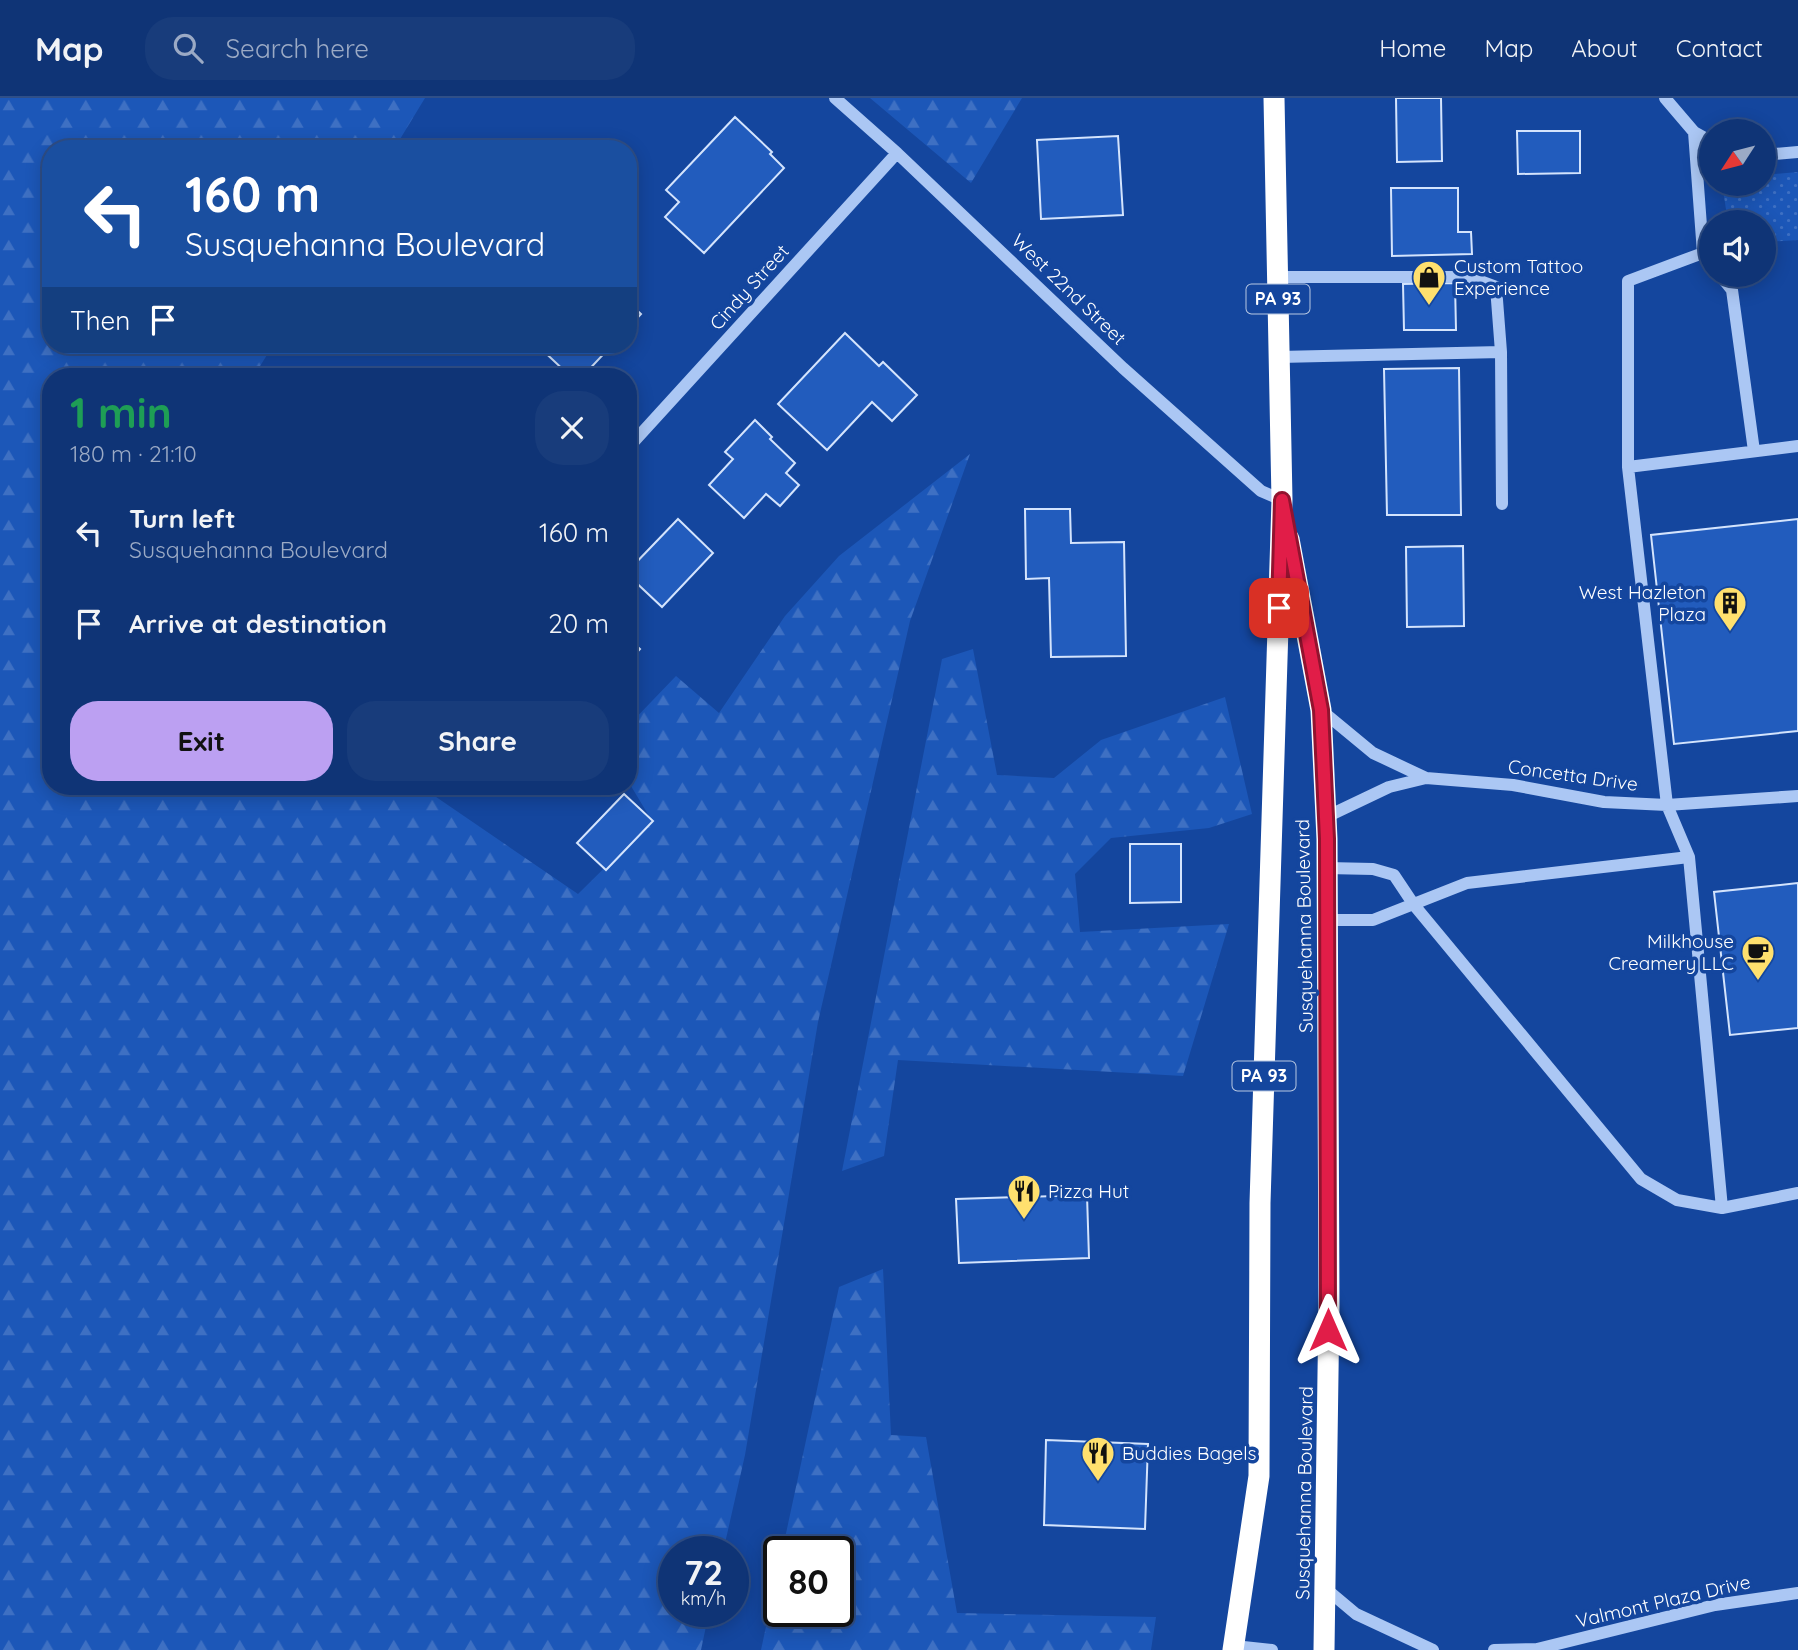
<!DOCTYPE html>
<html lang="en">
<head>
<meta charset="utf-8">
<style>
	:root { --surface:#0f3476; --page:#183c7b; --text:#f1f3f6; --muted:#9baac5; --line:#2f4f88; --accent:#bca0f2 }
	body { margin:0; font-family:Quicksand,sans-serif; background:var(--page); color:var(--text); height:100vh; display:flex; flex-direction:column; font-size:26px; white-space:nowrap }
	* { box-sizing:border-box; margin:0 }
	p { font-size:23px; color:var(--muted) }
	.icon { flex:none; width:38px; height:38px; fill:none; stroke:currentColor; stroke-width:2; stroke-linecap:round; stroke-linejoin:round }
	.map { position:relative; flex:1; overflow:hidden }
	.side { position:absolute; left:42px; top:270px; width:595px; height:427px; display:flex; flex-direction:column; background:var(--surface); border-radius:28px; box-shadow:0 4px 18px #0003,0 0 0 2px var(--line) }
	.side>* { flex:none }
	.banner { position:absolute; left:42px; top:42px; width:595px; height:214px; border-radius:28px; box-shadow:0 4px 18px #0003,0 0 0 2px var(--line); background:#1a4fa0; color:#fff; overflow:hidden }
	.needle { width:46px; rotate:234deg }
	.fabs { position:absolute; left:1699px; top:21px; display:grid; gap:14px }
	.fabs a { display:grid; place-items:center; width:77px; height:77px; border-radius:50%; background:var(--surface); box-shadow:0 4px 18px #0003,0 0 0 2px var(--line); font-size:35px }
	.speed { position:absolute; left:658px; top:1438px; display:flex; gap:14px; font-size:35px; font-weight:700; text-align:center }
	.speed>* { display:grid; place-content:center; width:91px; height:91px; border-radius:50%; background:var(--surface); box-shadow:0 4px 18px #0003,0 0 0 2px var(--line); line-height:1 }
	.speed small { font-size:18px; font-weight:400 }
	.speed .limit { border:4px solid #111; border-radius:10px; background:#fff; color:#111 }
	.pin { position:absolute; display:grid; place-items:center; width:60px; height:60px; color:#fff; margin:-30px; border-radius:14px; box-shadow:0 4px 10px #0006 }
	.me { position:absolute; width:77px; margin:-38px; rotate:0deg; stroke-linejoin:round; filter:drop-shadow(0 0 5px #0008) }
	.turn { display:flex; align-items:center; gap:24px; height:147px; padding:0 28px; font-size:32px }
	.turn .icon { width:91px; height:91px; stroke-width:2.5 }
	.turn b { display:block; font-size:49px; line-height:60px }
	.then { display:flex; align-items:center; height:66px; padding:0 28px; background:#0003; gap:14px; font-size:26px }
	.round { display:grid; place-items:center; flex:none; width:74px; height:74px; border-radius:28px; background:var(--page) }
	.head { display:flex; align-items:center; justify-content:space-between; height:119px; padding:0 28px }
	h1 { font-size:42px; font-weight:700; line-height:52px; color:#1e9e55 }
	.button { display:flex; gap:14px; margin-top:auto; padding:14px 28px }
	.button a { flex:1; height:80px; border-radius:28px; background:var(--accent); color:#111; font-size:28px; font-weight:700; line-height:80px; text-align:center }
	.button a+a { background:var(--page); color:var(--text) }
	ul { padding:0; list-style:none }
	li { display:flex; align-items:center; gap:21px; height:91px; padding:0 28px }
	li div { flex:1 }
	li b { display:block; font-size:26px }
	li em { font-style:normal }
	header { display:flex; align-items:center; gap:42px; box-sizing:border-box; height:98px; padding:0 35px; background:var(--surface); border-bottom:2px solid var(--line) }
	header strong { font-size:33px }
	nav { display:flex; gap:38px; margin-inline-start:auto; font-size:24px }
	.search { width:490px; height:63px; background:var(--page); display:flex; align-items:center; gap:18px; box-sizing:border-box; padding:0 24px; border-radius:28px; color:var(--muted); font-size:26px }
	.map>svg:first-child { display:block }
	.grass { fill:url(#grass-dots) }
	.forest { fill:url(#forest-firs) }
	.building { fill:#225cbd; stroke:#d4e4fd; stroke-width:2 }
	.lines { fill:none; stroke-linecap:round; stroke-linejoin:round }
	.minor { stroke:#abc7f4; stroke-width:12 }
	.highway { stroke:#fff; stroke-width:21 }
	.route-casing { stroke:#92132f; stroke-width:18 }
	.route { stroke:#e11d48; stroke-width:12 }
	.labels { text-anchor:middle; stroke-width:7; stroke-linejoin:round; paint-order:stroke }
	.shield { fill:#14469e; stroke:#b8c8e2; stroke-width:2 }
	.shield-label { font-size:18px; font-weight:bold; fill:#fff }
	.poi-label { font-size:19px; fill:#fff; stroke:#14469e; text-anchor:start }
	.street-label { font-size:19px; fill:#fff; stroke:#14469e }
</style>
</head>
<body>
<header>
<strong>Map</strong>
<div class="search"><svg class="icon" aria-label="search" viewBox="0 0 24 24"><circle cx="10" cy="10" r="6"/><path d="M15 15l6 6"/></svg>Search here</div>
<nav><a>Home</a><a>Map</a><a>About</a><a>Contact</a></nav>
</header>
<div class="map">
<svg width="1798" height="1552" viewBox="0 0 1798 1552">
	<defs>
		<pattern id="grass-dots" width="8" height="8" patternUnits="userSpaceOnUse" patternTransform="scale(1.75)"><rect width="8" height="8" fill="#1c57b8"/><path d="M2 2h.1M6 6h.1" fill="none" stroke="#3e70c3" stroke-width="1.8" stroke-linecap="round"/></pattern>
		<pattern id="forest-firs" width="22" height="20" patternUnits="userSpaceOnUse" patternTransform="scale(1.75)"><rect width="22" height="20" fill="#1c57b8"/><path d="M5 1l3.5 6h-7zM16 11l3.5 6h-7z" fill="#3e70c3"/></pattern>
	</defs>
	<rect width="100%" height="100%" fill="#14469e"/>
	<path class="grass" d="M1798,74V142L1764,144V124H1728L1722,86H1764V77Z"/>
	<path class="forest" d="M0,0H425L394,51H51V247H273L254,278H51V688H420L578,796L652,723L628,683V628L676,578L719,615L785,518L839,458L970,356L910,523L818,924L745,1357L723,1454H674V1514H709L701,1552H0Z
		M870,0H1022L971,85Z
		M973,551L997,677L1054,680L1101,642L1225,599L1252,716L1209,730L1111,740L1075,776L1080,834L1229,826L1183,978L898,962L884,1058L842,1073L942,561Z
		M883,1171L891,1337L926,1339L957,1515L1156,1519L1151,1552H761L779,1468V1514H838V1454H782L839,1189Z"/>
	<path class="building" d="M1396,0H1441L1442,63L1397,64Z
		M735,19L772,54L770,56L784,70L704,155L665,119L679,104L666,92Z
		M1517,33H1580V75L1518,76Z
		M1118,38L1123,117L1041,121L1037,42Z
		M1391,90H1458V134H1471L1472,156L1392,158Z
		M1455,185L1456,232H1404L1403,186Z
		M628,204L641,216L628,230Z
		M845,235L879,268L883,264L917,297L892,323L872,304L827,352L778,306Z
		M537,247H612L583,278H570Z
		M1459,270L1461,417H1387L1384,271Z
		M755,322L772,339L770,341L795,365L786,375L799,387L780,408L766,396L744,420L709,387L733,361L725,354Z
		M1025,411H1070L1071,445L1124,444L1126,558L1051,559L1049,480L1026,481Z
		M678,421L713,455L662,509L628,477V473Z
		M1798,421V633L1674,646L1651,437Z
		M1463,448L1464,528L1407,529L1406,449Z
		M628,540L640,551L628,564Z
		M624,696L653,723L606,772L577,745Z
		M1130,746H1181V804L1130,805Z
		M1798,785V930L1730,937L1714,794Z
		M1087,1097L1089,1160L959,1165L956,1101Z
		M1046,1342L1148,1346L1145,1431L1044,1427Z"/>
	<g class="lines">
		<path class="minor" d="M835,0L897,55L1123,270L1261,393L1282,402
			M1665,0L1694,34L1712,44
			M1694,34L1703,155L1628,183V369L1667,707L1689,759L1722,1110
			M1764,57L1798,54
			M1703,155L1712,166
			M1720,177L1732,192L1754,353
			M1277,179H1469L1496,189L1501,254
			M1279,259L1501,254L1502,406
			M628,350L897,55
			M1628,369L1798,348
			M1321,612L1373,655L1426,680
			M1326,719L1389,689L1426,680L1513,687L1604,704L1667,707L1798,698
			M1327,770L1373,771L1394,777L1414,807L1641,1081L1677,1102L1722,1110L1798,1095
			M1327,822H1373L1467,785L1689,759
			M1325,1490L1356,1516L1433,1552
			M1234,1548L1272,1552
			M1494,1552L1537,1551L1715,1507L1798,1495"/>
		<path class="highway" d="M1289,441L1321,612L1327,741L1329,1207L1324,1552
			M1233,1552L1259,1378L1260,1105L1282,402L1274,0"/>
	</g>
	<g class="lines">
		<defs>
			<path id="route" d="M1279,510L1282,402L1321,612L1327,741L1328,1232"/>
		</defs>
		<use href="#route" class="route-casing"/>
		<use href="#route" class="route"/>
	</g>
	<defs>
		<symbol id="shop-pin" viewBox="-11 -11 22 30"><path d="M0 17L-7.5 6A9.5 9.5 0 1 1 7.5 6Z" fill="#ffe06e" stroke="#14469e"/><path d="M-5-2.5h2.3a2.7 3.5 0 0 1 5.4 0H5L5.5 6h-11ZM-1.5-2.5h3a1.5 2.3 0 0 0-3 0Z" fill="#111"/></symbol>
		<symbol id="building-pin" viewBox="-11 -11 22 30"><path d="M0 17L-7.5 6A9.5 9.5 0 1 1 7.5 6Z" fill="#ffe06e" stroke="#14469e"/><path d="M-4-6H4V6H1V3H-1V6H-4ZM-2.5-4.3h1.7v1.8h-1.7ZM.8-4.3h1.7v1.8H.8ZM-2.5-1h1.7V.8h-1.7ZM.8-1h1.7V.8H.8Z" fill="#111"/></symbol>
		<symbol id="cafe-pin" viewBox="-11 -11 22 30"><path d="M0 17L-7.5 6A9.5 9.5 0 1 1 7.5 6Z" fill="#ffe06e" stroke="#14469e"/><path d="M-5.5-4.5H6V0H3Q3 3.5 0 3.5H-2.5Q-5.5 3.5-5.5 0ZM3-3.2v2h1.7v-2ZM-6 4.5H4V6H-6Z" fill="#111"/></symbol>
		<symbol id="restaurant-pin" viewBox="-11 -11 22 30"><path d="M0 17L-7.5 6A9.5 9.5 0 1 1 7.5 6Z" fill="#ffe06e" stroke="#14469e"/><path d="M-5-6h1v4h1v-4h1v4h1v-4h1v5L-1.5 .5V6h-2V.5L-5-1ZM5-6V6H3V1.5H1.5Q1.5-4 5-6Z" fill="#111"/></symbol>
	</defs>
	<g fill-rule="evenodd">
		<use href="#shop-pin" x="1410" y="160" width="38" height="52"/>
		<use href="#building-pin" x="1711" y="486" width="38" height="52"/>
		<use href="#cafe-pin" x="1739" y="835" width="38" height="52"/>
		<use href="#restaurant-pin" x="1005" y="1074" width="38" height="52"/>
		<use href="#restaurant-pin" x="1079" y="1336" width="38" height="52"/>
	</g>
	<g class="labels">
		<g class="shield">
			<rect x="1246.5" y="186.5" width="63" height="29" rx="5"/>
			<rect x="1232.5" y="963.5" width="63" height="29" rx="5"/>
		</g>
		<g class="shield-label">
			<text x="1278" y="207">PA 93</text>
			<text x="1264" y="984">PA 93</text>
		</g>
		<g class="poi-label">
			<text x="1454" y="175">Custom Tattoo<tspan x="1454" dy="22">Experience</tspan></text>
			<text x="1706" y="501" text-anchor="end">West Hazleton<tspan x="1706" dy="22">Plaza</tspan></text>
			<text x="1734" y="850" text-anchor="end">Milkhouse<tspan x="1734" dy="22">Creamery LLC</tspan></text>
			<text x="1048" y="1100">Pizza Hut</text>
			<text x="1122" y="1362">Buddies Bagels</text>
		</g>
		<g class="street-label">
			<text transform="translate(749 189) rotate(-48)" y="7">Cindy Street</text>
			<text transform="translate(1069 191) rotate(44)" y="7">West 22nd Street</text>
			<text transform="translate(1573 677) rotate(8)" y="7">Concetta Drive</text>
			<text transform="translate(1304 828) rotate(-91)" y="7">Susquehanna Boulevard</text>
			<text transform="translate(1304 1395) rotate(-89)" y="7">Susquehanna Boulevard</text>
			<text transform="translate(1663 1503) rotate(-13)" y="7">Valmont Plaza Drive</text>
		</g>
	</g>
</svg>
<div class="fabs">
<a><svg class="needle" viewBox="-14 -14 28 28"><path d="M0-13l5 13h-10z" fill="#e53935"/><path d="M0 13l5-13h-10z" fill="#9baac5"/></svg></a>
<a><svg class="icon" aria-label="sound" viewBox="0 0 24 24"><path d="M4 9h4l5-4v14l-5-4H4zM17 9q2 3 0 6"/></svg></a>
</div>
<div class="speed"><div>72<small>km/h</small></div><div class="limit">80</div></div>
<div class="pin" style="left:1279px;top:510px;background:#d93025"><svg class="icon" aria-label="arrive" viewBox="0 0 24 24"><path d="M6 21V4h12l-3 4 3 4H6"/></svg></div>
<svg class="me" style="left:1328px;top:1232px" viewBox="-20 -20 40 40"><path d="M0-17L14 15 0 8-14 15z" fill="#e11d48" stroke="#fff" stroke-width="4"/></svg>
<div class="banner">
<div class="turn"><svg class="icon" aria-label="left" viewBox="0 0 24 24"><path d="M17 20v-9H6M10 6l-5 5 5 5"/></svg><div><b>160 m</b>Susquehanna Boulevard</div></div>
<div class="then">Then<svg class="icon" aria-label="arrive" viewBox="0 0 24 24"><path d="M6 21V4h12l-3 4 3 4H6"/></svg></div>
</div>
<section class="side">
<div class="head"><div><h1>1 min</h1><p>180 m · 21:10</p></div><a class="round"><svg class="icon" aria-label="close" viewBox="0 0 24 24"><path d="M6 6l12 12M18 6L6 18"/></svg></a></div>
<ul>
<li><svg class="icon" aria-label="left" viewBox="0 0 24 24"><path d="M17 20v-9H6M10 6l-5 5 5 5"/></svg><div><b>Turn left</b><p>Susquehanna Boulevard</p></div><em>160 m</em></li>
<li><svg class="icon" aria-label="arrive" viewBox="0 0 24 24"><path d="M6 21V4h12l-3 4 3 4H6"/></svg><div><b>Arrive at destination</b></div><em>20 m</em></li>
</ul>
<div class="button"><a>Exit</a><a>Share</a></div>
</section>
</div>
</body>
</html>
